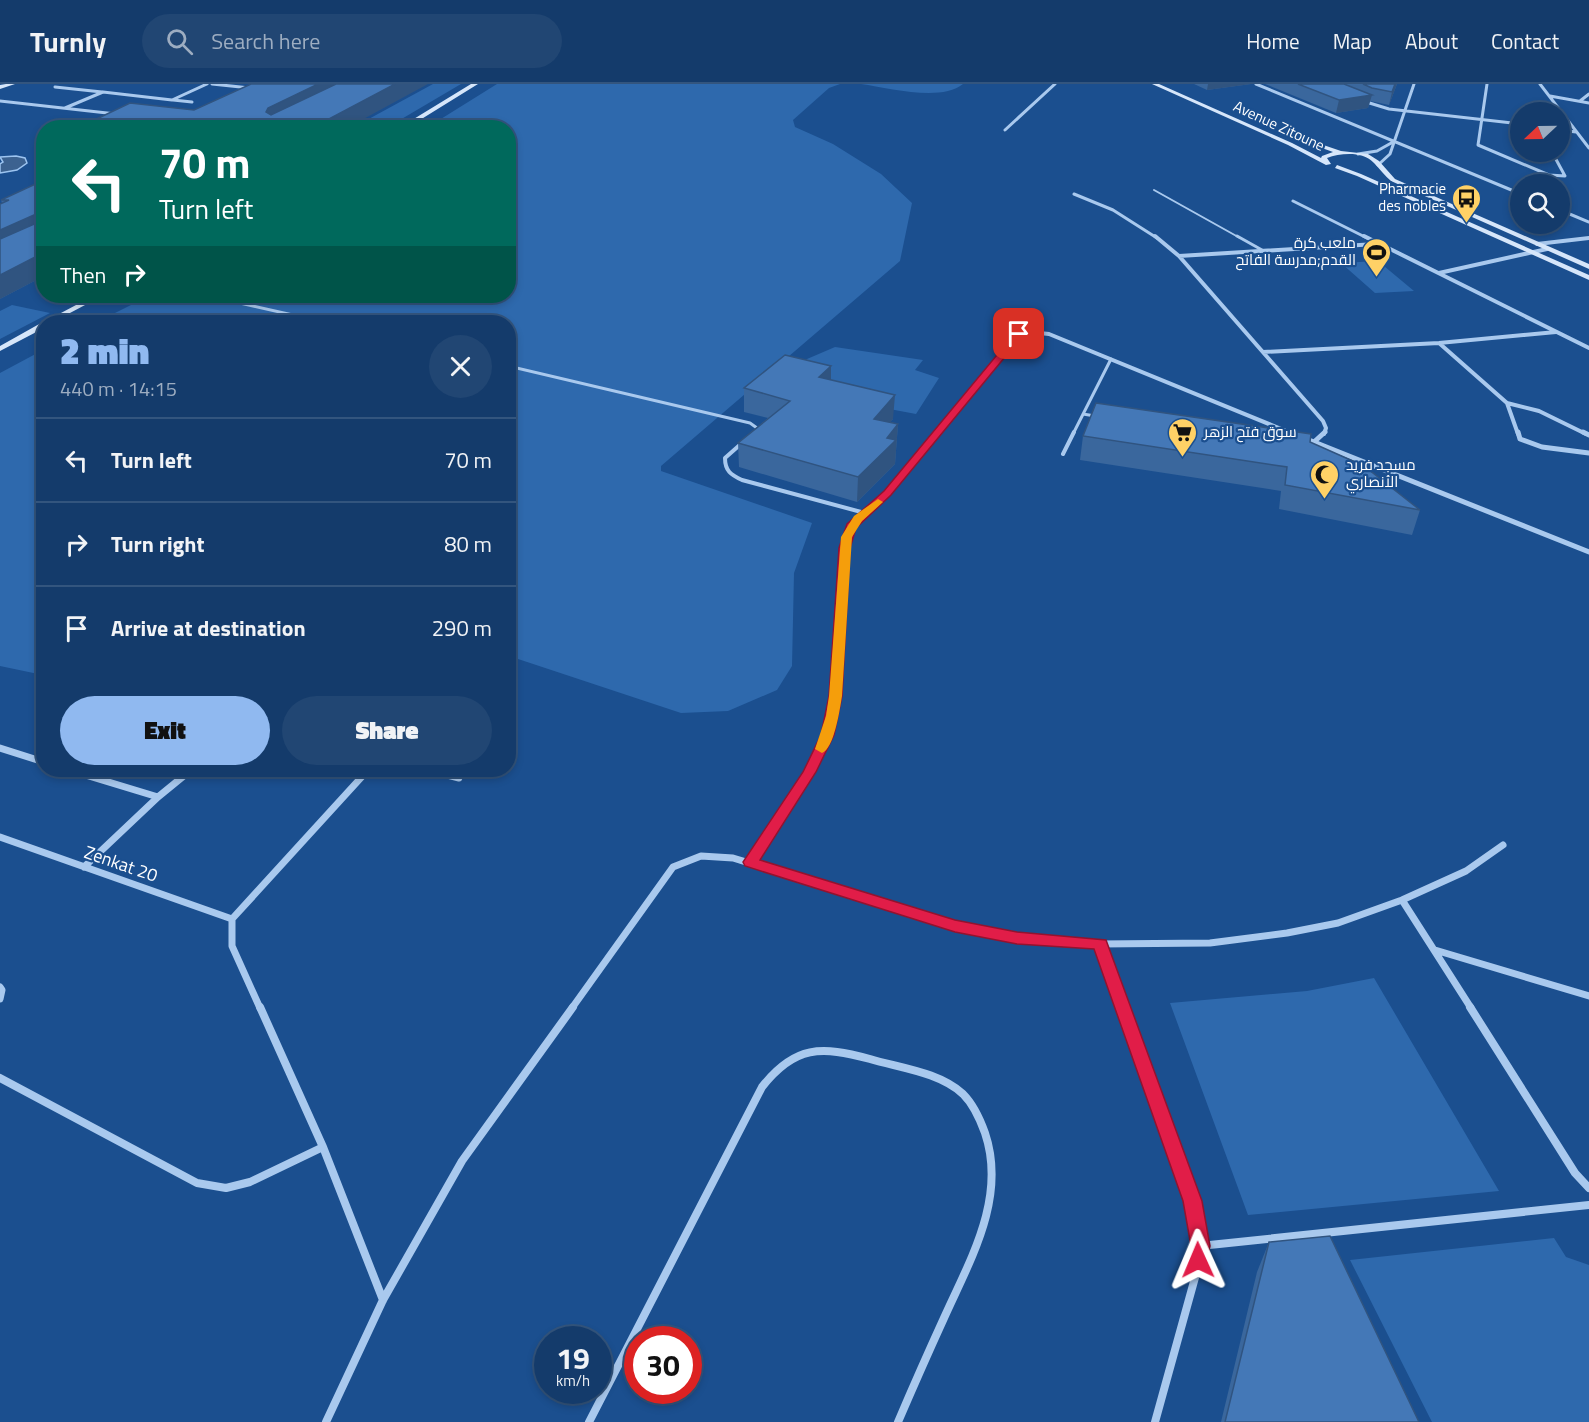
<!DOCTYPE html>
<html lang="en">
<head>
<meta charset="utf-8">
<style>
	:root { --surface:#143b6b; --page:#214673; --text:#f1f3f6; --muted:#9dadc1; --line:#33557e; --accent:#90b9f0 }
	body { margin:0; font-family:"Titillium Web",Cairo,sans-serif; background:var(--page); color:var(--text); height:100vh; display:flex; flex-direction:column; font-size:22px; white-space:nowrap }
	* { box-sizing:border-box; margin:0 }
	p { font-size:20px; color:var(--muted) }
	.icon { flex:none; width:33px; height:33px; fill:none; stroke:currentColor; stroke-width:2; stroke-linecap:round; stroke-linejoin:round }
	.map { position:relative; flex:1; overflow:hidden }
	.drawer { position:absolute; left:36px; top:231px; width:480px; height:462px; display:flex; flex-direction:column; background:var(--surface); border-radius:24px; box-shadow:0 3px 9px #0003,0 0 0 2px var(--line) }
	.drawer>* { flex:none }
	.guide { position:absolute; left:36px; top:36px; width:480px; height:183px; border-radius:24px; box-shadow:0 3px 9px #0003,0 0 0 2px var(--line); background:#00695c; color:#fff; overflow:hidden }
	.needle { width:39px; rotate:248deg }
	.controls { position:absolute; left:1510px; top:18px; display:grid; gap:12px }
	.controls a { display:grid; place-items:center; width:60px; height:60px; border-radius:50%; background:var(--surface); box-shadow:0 3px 9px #0003,0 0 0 2px var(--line); font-size:30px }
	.speed { position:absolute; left:534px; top:1242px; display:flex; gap:12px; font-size:30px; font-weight:700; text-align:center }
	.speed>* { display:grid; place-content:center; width:78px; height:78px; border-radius:50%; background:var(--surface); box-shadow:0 3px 9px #0003,0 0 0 2px var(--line); line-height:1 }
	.speed small { font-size:15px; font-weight:400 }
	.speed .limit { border:9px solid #d22; background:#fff; color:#111 }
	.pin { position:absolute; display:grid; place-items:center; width:51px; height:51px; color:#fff; margin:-26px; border-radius:12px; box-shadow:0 3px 9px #0006 }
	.me { position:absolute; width:66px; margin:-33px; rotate:359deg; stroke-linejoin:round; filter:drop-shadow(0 0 4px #0008) }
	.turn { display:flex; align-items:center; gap:21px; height:126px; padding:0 24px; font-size:27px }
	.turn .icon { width:78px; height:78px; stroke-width:2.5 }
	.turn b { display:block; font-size:42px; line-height:51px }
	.then { display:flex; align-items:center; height:57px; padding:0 24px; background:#0003; gap:12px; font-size:22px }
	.round { display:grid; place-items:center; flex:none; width:63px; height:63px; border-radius:32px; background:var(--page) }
	.headline { display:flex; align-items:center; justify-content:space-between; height:102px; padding:0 24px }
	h1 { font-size:36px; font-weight:800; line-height:45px; color:var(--accent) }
	.primary-button { display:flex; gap:12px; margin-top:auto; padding:12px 24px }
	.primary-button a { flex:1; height:69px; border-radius:36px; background:var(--accent); color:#111; font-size:24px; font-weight:800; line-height:69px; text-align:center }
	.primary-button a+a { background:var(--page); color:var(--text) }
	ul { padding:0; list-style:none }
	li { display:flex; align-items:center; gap:18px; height:84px; padding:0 24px; border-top:2px solid var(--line) }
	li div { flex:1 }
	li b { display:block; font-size:22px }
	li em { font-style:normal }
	header { display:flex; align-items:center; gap:36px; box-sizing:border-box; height:84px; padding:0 30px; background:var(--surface); border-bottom:2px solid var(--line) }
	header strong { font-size:28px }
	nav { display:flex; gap:33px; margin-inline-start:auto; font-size:21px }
	.search { width:420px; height:54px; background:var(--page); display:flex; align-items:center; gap:15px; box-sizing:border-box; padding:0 21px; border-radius:33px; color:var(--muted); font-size:22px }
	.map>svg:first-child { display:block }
	.green { fill:#2e69ad }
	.water { fill:#3c6290; stroke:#9cc4f0; stroke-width:1.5 }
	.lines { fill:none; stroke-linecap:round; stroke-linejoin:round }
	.lane-far2 { stroke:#a9c9ee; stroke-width:2 }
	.lane-far1 { stroke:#a9c9ee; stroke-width:3 }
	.lane { stroke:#a9c9ee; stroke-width:4 }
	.street-far4 { stroke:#a9c9ee; stroke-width:3 }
	.street-far3 { stroke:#a9c9ee; stroke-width:4 }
	.street-far2 { stroke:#a9c9ee; stroke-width:5 }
	.street-far1 { stroke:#a9c9ee; stroke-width:7 }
	.street { stroke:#a9c9ee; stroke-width:8 }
	.secondary { fill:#d6e6fa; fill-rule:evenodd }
	.wall { fill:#3a679d }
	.shaded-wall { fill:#305480 }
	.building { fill:#4478b7; stroke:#305480; stroke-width:1.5 }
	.route { fill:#e11d48; stroke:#92132f; stroke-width:1.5 }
	.slow { fill:#f59e0b }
	.labels { text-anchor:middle; stroke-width:4.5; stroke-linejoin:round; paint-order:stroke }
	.far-street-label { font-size:15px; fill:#fff; stroke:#1b4f8f }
	.far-poi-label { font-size:15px; fill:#fff; stroke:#1b4f8f; text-anchor:end }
	.street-label { font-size:18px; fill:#fff; stroke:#1b4f8f }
</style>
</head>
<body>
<header>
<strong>Turnly</strong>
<div class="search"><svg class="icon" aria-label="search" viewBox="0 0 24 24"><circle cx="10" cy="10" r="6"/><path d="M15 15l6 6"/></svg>Search here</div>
<nav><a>Home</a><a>Map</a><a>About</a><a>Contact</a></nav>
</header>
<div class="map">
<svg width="1589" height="1338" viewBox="0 0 1589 1338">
	<rect width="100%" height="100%" fill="#1b4f8f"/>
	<path class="green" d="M433,0H461L388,43H354Z
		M497,0H840L829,4L793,36L795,43L833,60L881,90L912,119L900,177L661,382V387L812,439L794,489L792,582L777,606L728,627L681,629L509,572L508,238H97L149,212H508V44L428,43Z
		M861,0H963C941,18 889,4 861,0Z
		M1378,177L1414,207L1375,209L1341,179Z
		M12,221L50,229L0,255V227Z
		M835,263L923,276L915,286L939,294L916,330L868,321L785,294L807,275Z
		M43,266V591L0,582V289Z
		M1374,894L1499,1107L1248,1131L1170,919L1307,907Z
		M1554,1154L1566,1173L1589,1181V1338H1432L1350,1176Z"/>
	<path class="water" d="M16,72L25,74L27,79L17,86L0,89V80L3,78L0,73Z"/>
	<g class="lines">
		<path class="lane-far2" d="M1154,106L1240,154"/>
		<path class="lane-far1" d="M1237,152L1262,166
			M209,212L324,238
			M508,282L750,339L757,344L755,348
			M1083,330L1095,332
			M1073,350L1111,275"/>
		<path class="lane" d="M742,359L725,374C725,387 731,391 742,396L865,429
			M1063,370L1074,348"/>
		<path class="street-far4" d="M212,0L250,4
			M1256,0L1521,110
			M1487,0L1478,61L1549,91L1565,92L1552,68
			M1540,0L1589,64
			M55,3L102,8
			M1550,12L1589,19
			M173,16L192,18
			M0,17L116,30
			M1363,17L1389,25L1521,40
			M1580,17L1589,10
			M65,24L103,8L172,16L207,0
			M1005,46L1055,0
			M1560,46L1576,48
			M1358,70L1377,67L1393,58
			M1378,81L1390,70L1414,0
			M1074,110L1113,126L1157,154
			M1293,117L1367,154
			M1560,126L1589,138"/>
		<path class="street-far3" d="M1155,152L1179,172L1323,337L1326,344L1324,350
			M1364,152L1589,264
			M1537,160L1589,154
			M1179,172L1376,160
			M1439,189L1547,165
			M1439,259L1507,319L1518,350
			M1263,268L1439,259L1556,248
			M1507,319L1539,327L1586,350
			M936,350L1016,252L1030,248L1049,250L1291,349"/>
		<path class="street-far2" d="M1289,348L1291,349
			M1518,348L1520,355L1542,363L1589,369
			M1583,348L1589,351
			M1304,354L1589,468
			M1314,358L1325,348
			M837,601L845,464L851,442L887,409L937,348"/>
		<path class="street-far1" d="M0,664L44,678
			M69,686L158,713L191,686
			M428,686L459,694
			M0,753L232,835
			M751,778C786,723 833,668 837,600
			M84,783L158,713
			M1402,816L1471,924
			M1100,860L1123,924
			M1435,866L1589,912
			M0,903L2,906L0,915
			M260,924L232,862V835L368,686
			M572,924L673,783L701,772L733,774L955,842L1017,854L1100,860L1210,859L1287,849L1338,839L1402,816L1466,787L1503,761"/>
		<path class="street" d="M260,923L323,1063L383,1216
			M1122,923L1192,1117L1200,1162L1196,1190L1155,1338
			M1470,923L1575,1089L1589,1104
			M0,994L197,1099L226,1104L250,1098L323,1063
			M1200,1162L1589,1121
			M326,1338L383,1216L462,1077L573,923
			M589,1338L762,1003C795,961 821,962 870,975C900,984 939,988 963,1010C974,1021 980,1035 985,1049C1007,1114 970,1176 944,1234C928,1269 913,1303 898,1338"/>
		<path class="secondary" d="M6,0H15L0,5V1Z
			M471,0H478L407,44H399Z
			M1152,0H1159L1292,59L1321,74L1322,72L1333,68L1286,51L1291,50L1341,67L1368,70L1379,77L1395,95L1589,180V185L1391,97C1385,92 1380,85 1374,79C1363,67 1341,69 1327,74L1331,80L1326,81L1288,61Z
			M1337,81L1361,90L1589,191V196L1357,92L1335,84Z
			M93,212H102L53,238H44Z
			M41,239H44V244L0,267V262Z"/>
	</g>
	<path class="wall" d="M1194,0H1251L1207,6Z
		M1265,0H1397L1389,21L1370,17L1368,24L1336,29Z
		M86,40L347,44H87Z
		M44,96V193H42L0,215V120L2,119L1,116Z
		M831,282V296L893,335L890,338L898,340L895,380L857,418L739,383L738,359L768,334L744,328V304Z
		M1083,352L1310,358L1420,426L1412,451L1279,425L1281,407L1080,376Z
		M1269,1158L1419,1338H1221L1257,1188Z"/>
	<path class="shaded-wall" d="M318,0H354L271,41L266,28L268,24Z
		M395,0H428L347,44H312Z
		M1208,0H1251L1207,6Z
		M1395,0H1397L1389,21L1392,8Z
		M1372,11L1368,24L1336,29L1339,16Z
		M36,130L42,149L0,168V146Z
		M35,173L42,193L0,215V191Z
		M831,282V305L819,293Z
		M895,311L893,335L873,359L874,335Z
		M898,340L895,380L857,418L858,393Z"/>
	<path class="building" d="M251,0H318L268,24L266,28L271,31L336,0H395L312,44H111L86,40L130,19L194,26Z
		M1298,0H1344L1372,11L1339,16Z
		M1363,0H1395L1392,8L1372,4Z
		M44,96V175L35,173L0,191V155L39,138L41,132L36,130L0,146V120L9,116H1Z
		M785,271L831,282L819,293L895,311L874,335L898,340L887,354L896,356L858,393L738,359L790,317L744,304Z
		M1096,319L1311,350L1310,358L1364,382L1420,426L1285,401L1287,383L1083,352Z
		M1330,1152L1419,1338H1225L1269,1158Z"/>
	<path class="route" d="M1016,248L1024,250L891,411L856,444L850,464L842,612L834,651L816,688L760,776L955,836L1017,848L1106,856L1202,1117L1210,1162L1205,1182L1198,1185L1191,1182L1189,1176L1191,1162L1183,1117L1094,865L1017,860L955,848L745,782L743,778L803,688L821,651L829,612L839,464L847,440L884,407Z"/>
	<path class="slow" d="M878,415L883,418L862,437L852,453L842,612C840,625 834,665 822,669L815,665L826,632L829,612L841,453L854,432Z"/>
	<defs>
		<symbol id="bus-pin" viewBox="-11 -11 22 30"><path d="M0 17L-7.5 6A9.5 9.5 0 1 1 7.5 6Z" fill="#ffd166" stroke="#1b4f8f"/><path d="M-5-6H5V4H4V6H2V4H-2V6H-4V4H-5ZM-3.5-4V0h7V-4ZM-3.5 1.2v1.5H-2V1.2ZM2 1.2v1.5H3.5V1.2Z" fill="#111"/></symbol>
		<symbol id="stadium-pin" viewBox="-11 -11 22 30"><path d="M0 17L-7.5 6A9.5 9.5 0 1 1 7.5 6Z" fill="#ffd166" stroke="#1b4f8f"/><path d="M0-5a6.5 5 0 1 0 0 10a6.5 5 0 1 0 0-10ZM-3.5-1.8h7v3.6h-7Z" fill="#111"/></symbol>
		<symbol id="supermarket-pin" viewBox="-11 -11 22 30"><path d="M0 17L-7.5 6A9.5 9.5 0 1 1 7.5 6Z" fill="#ffd166" stroke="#1b4f8f"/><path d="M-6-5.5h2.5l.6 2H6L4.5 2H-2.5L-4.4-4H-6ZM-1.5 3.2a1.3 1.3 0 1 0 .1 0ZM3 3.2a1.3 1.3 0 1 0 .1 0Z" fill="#111"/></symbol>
		<symbol id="mosque-pin" viewBox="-11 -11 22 30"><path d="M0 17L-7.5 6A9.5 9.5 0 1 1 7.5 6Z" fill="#ffd166" stroke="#1b4f8f"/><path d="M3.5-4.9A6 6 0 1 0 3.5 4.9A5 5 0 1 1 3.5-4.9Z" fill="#111"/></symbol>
	</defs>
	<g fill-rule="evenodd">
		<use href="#bus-pin" x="1450" y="98" width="33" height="45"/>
		<use href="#stadium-pin" x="1360" y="152" width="33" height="45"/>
		<use href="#supermarket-pin" x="1166" y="332" width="33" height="45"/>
		<use href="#mosque-pin" x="1308" y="374" width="33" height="45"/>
	</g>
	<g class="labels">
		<g class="far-street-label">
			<text transform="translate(1279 42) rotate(25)" y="5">Avenue Zitoune</text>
		</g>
		<g class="far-poi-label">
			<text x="1446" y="110">Pharmacie<tspan x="1446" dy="17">des nobles</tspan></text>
			<text x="1356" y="164">ملعب كرة<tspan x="1356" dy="17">القدم;مدرسة الفاتح</tspan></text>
			<text x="1204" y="353" text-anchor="start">سوق فتح الزهر</text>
			<text x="1346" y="386" text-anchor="start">مسجد فريد<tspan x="1346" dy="17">الأنصاري</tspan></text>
		</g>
		<g class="street-label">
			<text transform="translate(121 780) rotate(19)" y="6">Zenkat 20</text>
		</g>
	</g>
</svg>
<div class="controls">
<a><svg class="needle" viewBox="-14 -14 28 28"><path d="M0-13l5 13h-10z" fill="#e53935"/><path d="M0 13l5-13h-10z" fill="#9dadc1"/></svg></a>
<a><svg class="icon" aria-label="search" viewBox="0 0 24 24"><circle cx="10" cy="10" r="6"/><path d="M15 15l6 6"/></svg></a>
</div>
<div class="speed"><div>19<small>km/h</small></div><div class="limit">30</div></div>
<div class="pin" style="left:1019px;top:250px;background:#d93025"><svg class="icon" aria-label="arrive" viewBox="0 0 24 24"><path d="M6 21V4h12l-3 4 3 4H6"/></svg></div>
<svg class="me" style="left:1198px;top:1176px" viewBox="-20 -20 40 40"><path d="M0-17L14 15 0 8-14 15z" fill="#e11d48" stroke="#fff" stroke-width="4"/></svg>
<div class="guide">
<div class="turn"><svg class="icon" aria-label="left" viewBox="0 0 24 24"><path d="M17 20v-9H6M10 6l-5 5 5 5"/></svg><div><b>70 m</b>Turn left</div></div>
<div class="then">Then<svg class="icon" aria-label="right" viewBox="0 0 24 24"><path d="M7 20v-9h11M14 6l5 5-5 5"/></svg></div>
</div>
<section class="drawer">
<div class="headline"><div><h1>2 min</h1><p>440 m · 14:15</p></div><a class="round"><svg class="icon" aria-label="close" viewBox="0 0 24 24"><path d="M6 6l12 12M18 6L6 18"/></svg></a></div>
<ul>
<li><svg class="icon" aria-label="left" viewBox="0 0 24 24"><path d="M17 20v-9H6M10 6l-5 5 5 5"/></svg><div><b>Turn left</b></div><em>70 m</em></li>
<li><svg class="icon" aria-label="right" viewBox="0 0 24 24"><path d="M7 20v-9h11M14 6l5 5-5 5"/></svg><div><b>Turn right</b></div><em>80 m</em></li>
<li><svg class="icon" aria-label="arrive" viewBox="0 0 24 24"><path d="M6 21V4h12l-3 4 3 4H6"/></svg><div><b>Arrive at destination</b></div><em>290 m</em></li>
</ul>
<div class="primary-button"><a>Exit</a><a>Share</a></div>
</section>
</div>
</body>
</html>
